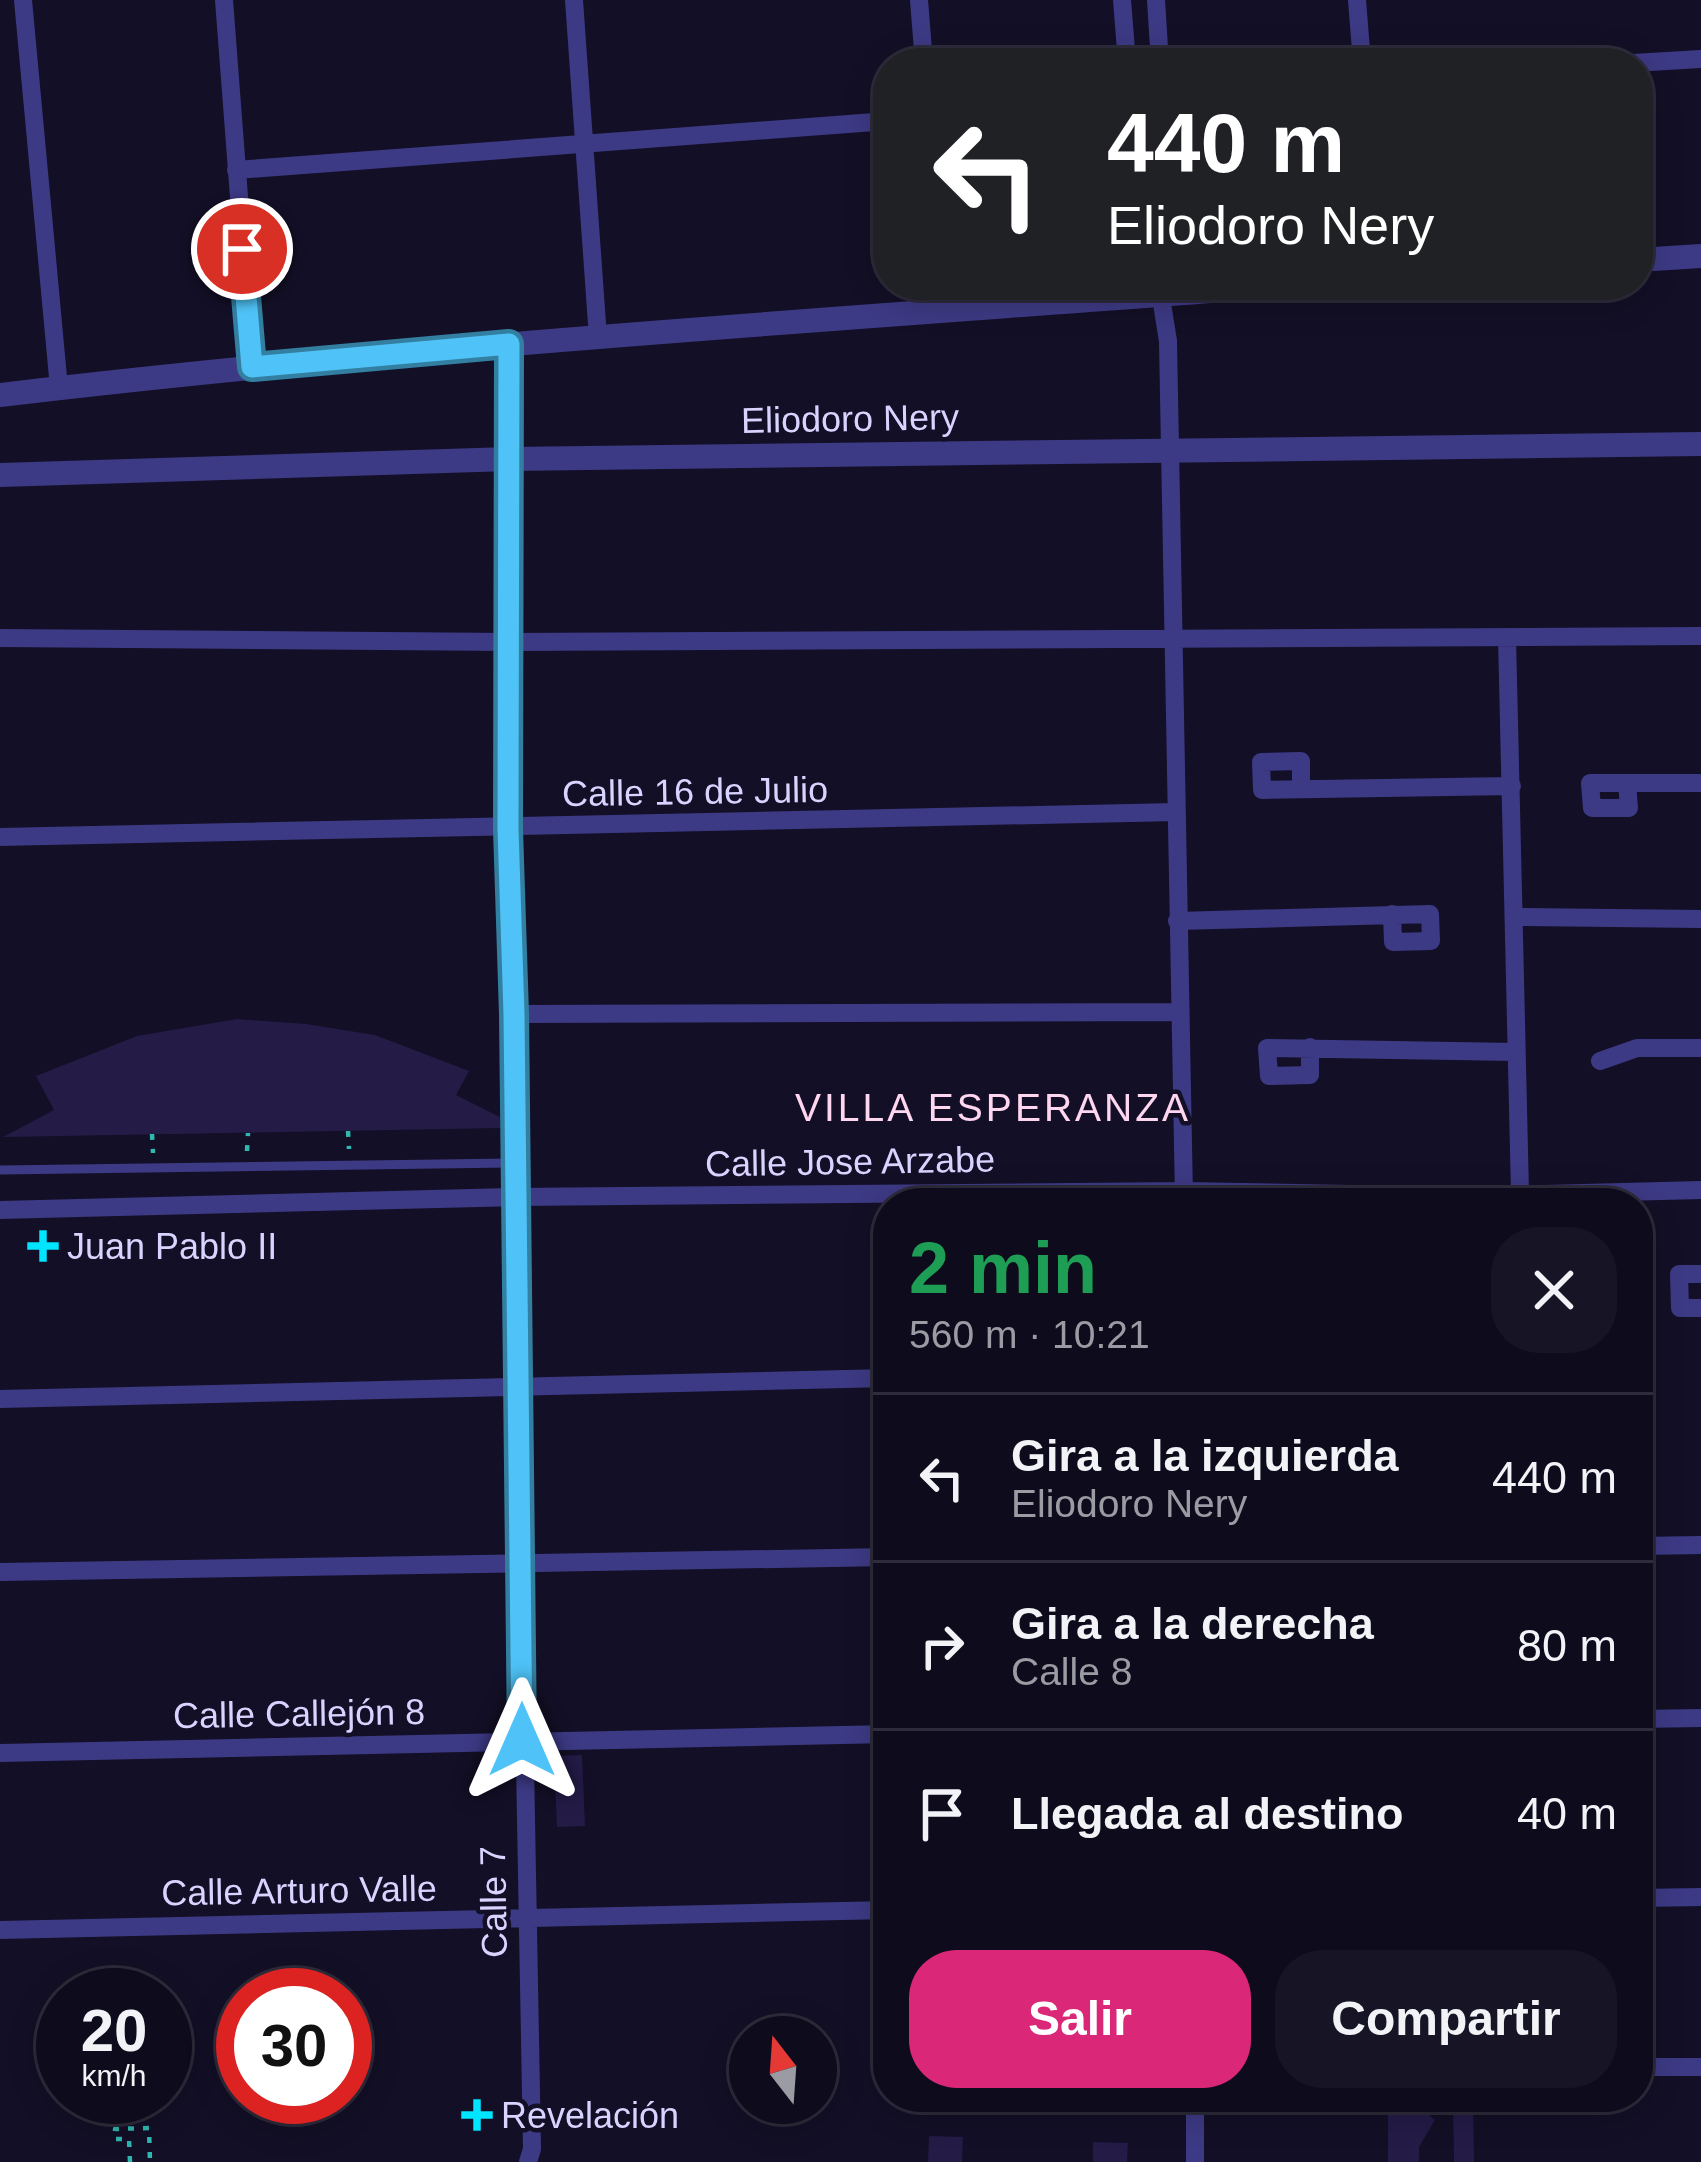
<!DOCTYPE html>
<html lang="es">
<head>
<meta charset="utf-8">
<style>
	:root { --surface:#0e0b1c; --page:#171425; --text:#f1f3f6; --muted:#9b9ba3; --line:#2e2b3b; --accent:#db2777 }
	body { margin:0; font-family:Helvetica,sans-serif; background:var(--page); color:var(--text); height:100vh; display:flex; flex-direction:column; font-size:45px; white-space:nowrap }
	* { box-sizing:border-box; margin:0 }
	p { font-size:39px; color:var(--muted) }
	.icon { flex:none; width:66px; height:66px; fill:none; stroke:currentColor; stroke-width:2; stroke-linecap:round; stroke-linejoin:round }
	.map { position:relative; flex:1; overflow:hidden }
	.details { position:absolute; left:873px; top:1188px; width:780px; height:924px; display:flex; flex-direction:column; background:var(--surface); border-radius:48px; box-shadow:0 6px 30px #0003,0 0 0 3px var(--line) }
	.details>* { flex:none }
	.top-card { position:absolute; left:873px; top:48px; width:780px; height:252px; border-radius:48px; box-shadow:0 6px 30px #0003,0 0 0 3px var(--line); background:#202124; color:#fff; overflow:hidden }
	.needle { width:78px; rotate:343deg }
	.buttons { position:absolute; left:729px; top:2016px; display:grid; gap:24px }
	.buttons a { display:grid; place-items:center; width:108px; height:108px; border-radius:50%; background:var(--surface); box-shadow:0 6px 30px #0003,0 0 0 3px var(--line); font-size:60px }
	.speed { position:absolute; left:36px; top:1968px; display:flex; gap:24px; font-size:60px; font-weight:700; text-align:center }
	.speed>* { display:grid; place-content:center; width:156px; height:156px; border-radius:50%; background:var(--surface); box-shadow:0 6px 30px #0003,0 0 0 3px var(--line); line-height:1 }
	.speed small { font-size:30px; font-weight:400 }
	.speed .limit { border:18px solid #d22; background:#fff; color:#111 }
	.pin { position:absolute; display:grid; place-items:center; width:102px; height:102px; color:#fff; margin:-51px; border:6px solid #fff; border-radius:50%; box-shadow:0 3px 12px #0007 }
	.me { position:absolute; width:132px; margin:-66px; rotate:0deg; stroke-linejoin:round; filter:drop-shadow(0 0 9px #0008) }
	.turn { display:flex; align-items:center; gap:42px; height:252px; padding:0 36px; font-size:54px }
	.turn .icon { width:156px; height:156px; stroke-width:2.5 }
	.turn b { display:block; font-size:84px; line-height:102px }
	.round { display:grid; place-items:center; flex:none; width:126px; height:126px; border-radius:48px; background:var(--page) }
	.headline { display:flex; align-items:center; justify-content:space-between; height:204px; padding:0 36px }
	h1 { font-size:72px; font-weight:700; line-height:90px; color:#1e9e55 }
	.action { display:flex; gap:24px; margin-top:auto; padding:24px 36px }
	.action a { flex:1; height:138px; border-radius:48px; background:var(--accent); color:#fff; font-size:48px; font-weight:700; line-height:138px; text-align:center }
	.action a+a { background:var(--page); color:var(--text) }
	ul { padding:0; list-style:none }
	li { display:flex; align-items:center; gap:36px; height:168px; padding:0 36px; border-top:3px solid var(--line) }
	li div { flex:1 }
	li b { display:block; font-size:45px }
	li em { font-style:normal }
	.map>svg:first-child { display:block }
	.building { fill:#241b47 }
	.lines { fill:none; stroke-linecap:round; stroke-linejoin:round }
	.path { stroke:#2fb8b0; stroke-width:4.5; stroke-dasharray:6 9; stroke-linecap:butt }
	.service { stroke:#3d3a85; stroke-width:9 }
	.minor { stroke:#3d3a85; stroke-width:18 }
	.tertiary { stroke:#3d3a85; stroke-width:24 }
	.route-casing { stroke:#337fa1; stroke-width:30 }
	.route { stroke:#4fc3f7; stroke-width:21 }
	.poi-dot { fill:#00e5ff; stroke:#130f26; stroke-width:4.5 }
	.labels { text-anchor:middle; stroke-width:9; stroke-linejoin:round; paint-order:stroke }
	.street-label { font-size:36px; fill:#d9d4ff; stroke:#130f26 }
	.poi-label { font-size:36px; fill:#d9d4ff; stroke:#130f26; text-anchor:start }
	.neighbourhood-label { font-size:39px; letter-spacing:3px; fill:#ffd6f0; stroke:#130f26 }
</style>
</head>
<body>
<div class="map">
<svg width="1701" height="2162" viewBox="0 0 1701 2162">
	<rect width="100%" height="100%" fill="#130f26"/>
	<path class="building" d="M237,1019L306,1024L375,1035L469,1071L456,1095L500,1117V1128L3,1137L54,1110L36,1076L137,1036Z
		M582,1755L585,1826L557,1827L554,1756Z
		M1392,2097H1406L1435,2120L1419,2147V2162H1388V2103Z
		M1453,2097H1473L1474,2162H1454Z
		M929,2136L963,2137L962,2162H928Z
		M1093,2142L1128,2143L1127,2162H1093Z"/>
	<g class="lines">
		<path class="path" d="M348,1131L349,1149
			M152,1134L153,1153
			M247,1151L248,1133
			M130,2162L129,2139H115V2129L149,2128L150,2162"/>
		<path class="service" d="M0,1170L515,1163"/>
		<path class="minor" d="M23,0L59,388
			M224,0L252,367
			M574,0L598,338
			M919,0L924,63
			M1122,0L1127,63
			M1156,0L1160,63
			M1357,0L1362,63
			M1633,63L1701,59
			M236,170L888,121
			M942,285L944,311
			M1159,285L1168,341L1184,1198
			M509,344L508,829L532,2149L528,2162
			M1507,637L1520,1193
			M0,638L510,642L1701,636
			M1627,783L1629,808H1592L1590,783H1701
			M1301,788V761L1261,762L1262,790L1512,786
			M0,837L1175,812
			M1516,917L1701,919
			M1177,921L1430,914L1431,941L1393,942L1392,914
			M514,1014L1180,1012
			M1310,1047V1075L1269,1076L1267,1048L1516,1052
			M1600,1061L1637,1048H1701
			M0,1210L515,1197L1184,1191L1461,1196L1701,1190
			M1701,1274H1679L1680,1308H1701
			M0,1399L888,1378
			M1638,1546L1701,1545
			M0,1572L888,1557
			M1638,1719L1701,1718
			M0,1753L888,1734
			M1638,1898L1701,1897
			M0,1930L888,1910
			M1638,2067H1701
			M1195,2097V2162"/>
		<path class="tertiary" d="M1638,260L1701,256
			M0,395C429,344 861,318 1292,285
			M0,475L509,459L1701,444"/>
	</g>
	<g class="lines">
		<defs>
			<path id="route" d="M242,249L252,367L509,344L508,829L514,1014L522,1740"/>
		</defs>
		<use href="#route" class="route-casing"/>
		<use href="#route" class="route"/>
	</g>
	<g class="poi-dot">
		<path d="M37 1228h12v12h12v12h-12v12h-12v-12h-12v-12h12z"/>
		<path d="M471 2097h12v12h12v12h-12v12h-12v-12h-12v-12h12z"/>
	</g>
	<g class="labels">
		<g class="street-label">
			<text transform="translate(850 418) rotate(-1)" y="13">Eliodoro Nery</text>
			<text transform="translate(695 791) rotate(-1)" y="13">Calle 16 de Julio</text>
			<text transform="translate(850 1161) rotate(-1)" y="13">Calle Jose Arzabe</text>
			<text transform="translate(299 1713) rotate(-1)" y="13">Calle Callejón 8</text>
			<text transform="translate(299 1890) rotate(-1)" y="13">Calle Arturo Valle</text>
			<text transform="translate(493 1902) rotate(-91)" y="13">Calle 7</text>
		</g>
		<g class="poi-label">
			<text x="67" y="1259">Juan Pablo II</text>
			<text x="501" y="2128">Revelación</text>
		</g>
		<g class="neighbourhood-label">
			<text x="993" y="1121">VILLA ESPERANZA</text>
		</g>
	</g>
</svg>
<div class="buttons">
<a><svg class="needle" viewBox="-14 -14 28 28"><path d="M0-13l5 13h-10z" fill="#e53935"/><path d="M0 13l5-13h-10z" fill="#9b9ba3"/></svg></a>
</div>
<div class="speed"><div>20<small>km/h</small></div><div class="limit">30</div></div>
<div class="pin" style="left:242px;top:249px;background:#d93025"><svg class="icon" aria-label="arrive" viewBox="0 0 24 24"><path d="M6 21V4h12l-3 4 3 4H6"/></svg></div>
<svg class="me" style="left:522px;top:1740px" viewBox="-20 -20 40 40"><path d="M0-17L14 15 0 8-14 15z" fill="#4fc3f7" stroke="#fff" stroke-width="4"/></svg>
<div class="top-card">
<div class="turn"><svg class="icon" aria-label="left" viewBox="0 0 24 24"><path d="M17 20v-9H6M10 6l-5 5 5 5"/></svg><div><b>440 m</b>Eliodoro Nery</div></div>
</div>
<section class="details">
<div class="headline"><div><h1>2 min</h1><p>560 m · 10:21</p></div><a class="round"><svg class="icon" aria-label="close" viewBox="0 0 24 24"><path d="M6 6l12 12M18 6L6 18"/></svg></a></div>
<ul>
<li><svg class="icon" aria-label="left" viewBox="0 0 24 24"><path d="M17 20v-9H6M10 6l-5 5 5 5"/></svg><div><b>Gira a la izquierda</b><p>Eliodoro Nery</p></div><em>440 m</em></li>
<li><svg class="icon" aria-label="right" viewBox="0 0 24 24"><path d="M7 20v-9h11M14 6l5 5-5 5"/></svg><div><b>Gira a la derecha</b><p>Calle 8</p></div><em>80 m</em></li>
<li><svg class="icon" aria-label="arrive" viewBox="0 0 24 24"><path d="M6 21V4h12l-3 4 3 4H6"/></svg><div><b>Llegada al destino</b></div><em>40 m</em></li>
</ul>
<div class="action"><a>Salir</a><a>Compartir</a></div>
</section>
</div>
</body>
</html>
